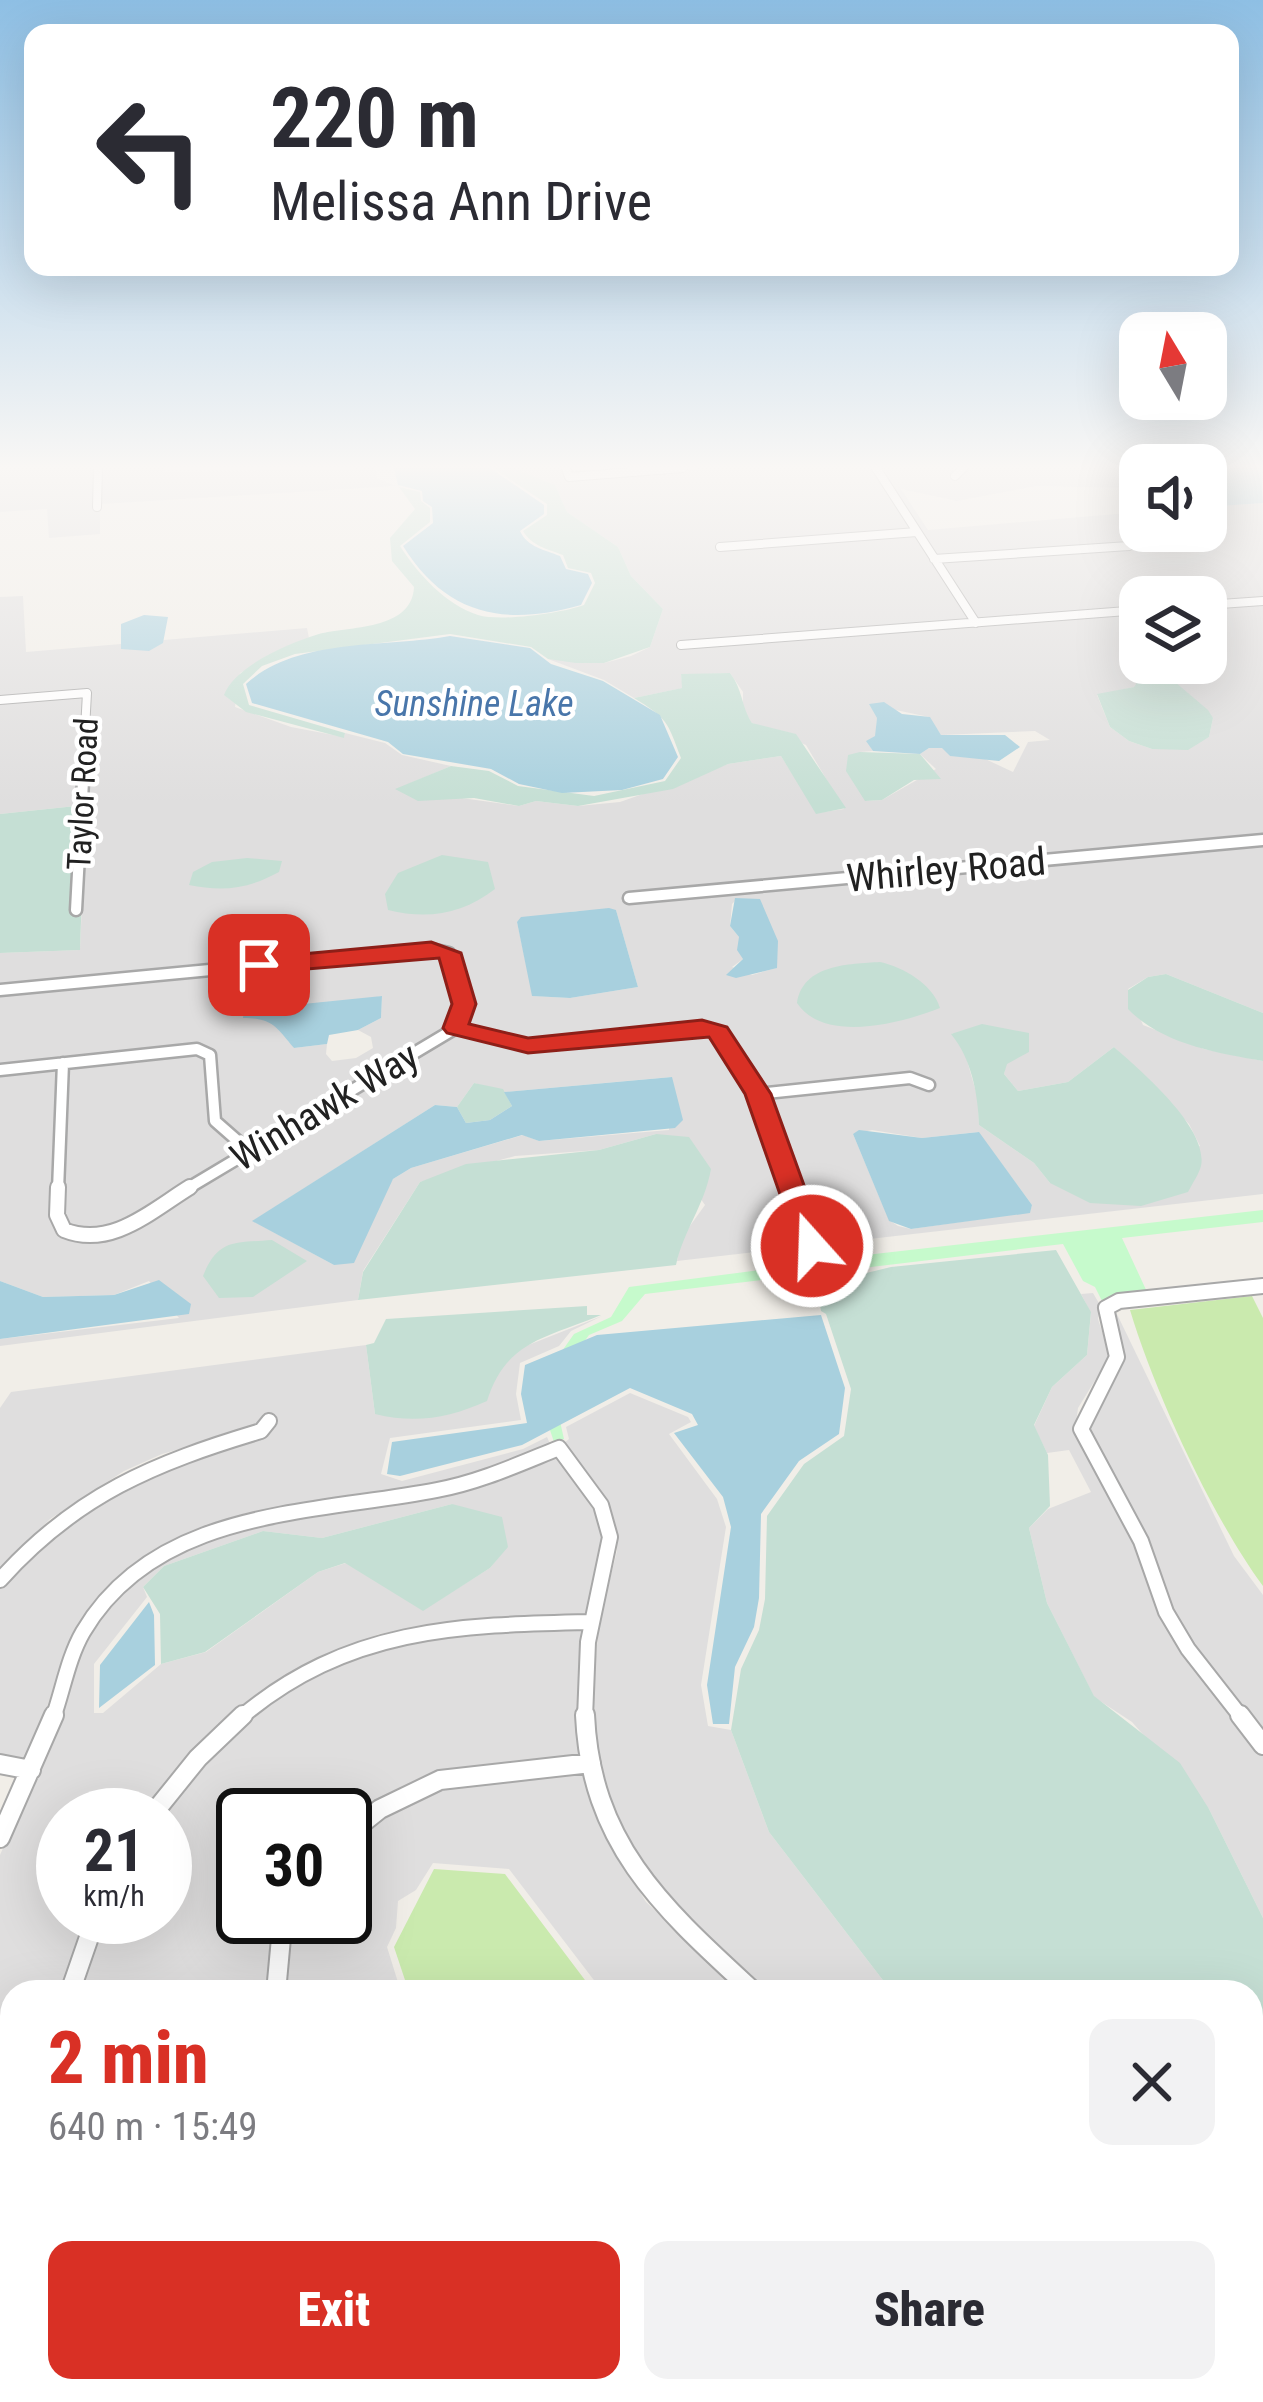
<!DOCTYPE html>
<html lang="en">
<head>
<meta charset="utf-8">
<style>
	:root { --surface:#fff; --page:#f2f2f3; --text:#2b2b33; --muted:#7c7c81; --accent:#d93025 }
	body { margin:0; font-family:"Roboto Condensed",sans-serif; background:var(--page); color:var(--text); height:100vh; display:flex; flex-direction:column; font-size:45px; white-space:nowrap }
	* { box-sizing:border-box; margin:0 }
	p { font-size:39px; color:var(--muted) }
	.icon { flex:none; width:66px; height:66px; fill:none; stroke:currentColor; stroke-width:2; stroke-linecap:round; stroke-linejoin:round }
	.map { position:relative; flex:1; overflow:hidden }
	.drawer { position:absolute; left:0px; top:1980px; width:1263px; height:423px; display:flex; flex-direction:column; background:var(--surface); border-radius:36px 36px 0 0; box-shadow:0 12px 48px #0002 }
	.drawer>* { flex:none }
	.top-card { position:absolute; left:24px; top:24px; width:1215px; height:252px; border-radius:24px; box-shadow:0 12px 48px #0002; background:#fff; color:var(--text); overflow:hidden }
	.needle { width:78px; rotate:350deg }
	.fabs { position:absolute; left:1119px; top:312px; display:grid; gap:24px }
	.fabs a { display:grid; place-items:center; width:108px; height:108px; border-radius:24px; background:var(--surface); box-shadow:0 12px 48px #0002; font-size:60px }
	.speed { position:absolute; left:36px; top:1788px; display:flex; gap:24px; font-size:60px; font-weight:700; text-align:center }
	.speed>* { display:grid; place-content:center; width:156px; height:156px; border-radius:50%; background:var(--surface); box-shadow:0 12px 48px #0002; line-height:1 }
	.speed small { font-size:30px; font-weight:400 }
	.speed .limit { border:6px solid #111; border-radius:18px; background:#fff; color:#111 }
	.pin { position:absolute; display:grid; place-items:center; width:102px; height:102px; color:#fff; margin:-51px; border-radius:24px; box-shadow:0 6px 18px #0006 }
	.me { position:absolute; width:132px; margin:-66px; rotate:340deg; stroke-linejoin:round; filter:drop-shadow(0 0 9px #0008) }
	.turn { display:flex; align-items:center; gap:42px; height:252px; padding:0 48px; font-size:54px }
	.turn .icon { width:156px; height:156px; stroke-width:2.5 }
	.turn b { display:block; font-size:84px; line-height:102px }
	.round { display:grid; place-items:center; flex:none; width:126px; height:126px; border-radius:24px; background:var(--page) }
	.headline { display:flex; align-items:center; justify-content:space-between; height:204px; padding:0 48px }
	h1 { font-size:72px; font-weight:800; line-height:90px; color:var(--accent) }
	.cta { display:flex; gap:24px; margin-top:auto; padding:24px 48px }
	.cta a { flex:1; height:138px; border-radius:24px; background:var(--accent); color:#fff; font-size:48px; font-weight:800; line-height:138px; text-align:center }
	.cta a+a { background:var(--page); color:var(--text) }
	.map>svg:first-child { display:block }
	.residential { fill:#dfdede; fill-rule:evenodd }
	.grass { fill:#caeaae }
	.wetland { fill:#c5dfd4 }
	.park { fill:#c6facc }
	.water { fill:#a8d0de }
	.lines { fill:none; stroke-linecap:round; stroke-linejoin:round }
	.minor-far3-casing { stroke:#a8a8a8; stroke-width:10 }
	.minor-far2-casing { stroke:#a8a8a8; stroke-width:15 }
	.minor-far1-casing { stroke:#a8a8a8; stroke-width:18 }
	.minor-casing { stroke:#a8a8a8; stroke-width:22 }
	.minor-far3 { stroke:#fff; stroke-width:8 }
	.minor-far2 { stroke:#fff; stroke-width:10 }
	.minor-far1 { stroke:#fff; stroke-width:14 }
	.minor { stroke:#fff; stroke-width:18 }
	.route { fill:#d93025; stroke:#8d1f18; stroke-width:3 }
	.labels { text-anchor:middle; stroke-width:9; stroke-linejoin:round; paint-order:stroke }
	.far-street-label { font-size:33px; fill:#212121; stroke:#fff }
	.far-water-label { font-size:36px; font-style:italic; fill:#4976aa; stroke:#fff }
	.street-label { font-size:39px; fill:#212121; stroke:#fff }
</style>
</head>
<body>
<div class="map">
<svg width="1263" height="2402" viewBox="0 0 1263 2402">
	<rect width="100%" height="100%" fill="#f1eee8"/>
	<path class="residential" d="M0,468H95L94,508H100V534L49,538L47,509L0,512Z
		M101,468H163L164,472L375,468L377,478L395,486L101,504Z
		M513,468H562L570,478L703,468H872L913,531L717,549L915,534L971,621L678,644L679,648L1140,612V663H1206V607L1263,603V1013L1166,974L1148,977L1128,989L1143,1025L1204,1049L1263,1061V1194L817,1245L764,1097L910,1082L932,1090L935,1084L912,1075L761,1090L723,1031L529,1042L462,1026L469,1003L454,952L0,987V953L80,950L91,693L0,698V597L23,596L26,652L121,644L122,649L164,640L307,628L309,638L240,673L235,707L291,727L344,737L345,733L385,743L402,755L451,766L397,789L519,806L536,801L578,806L620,802L728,764L781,756L817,813L844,809L806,745L752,723L743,710V692L730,673L681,675L683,688L634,698L604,680L548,659L604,663L631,656L650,647L663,609L631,576L618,547L567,512L555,485ZM1134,687L1213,718L1209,737L1197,743L1152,749L1129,741L1110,727L1097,695ZM891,709L929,717L941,735L1035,731L1050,740L1028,742L1013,772L981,757L950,756L943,748H929L920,754L936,769L882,800L866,801L860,752L873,751L867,741L876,736L877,718ZM736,900L776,968L752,975L732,967L743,959L739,937L730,926L732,904ZM616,910L638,987L570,998L533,996L517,922L576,911ZM952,1033L1006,1064L1004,1074L1018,1091L1068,1082L1114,1047L1189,1124L1200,1146L1050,1183L1034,1163L979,1125L978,1099L964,1050ZM872,1130L922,1138L978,1132L1032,1205L1030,1212L911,1229L898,1226L889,1220L853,1134Z
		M879,468H959L957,478L967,468H1140V488L1036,486L957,501L901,489L928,530L1140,512V531H1206V507L1263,503V599L1206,603V597H1140V608L979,620Z
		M83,696L76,806L0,814V702Z
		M430,952L446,956L459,1004L451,1026L250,1145L220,1119L213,1052L0,1067V993ZM382,996L381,1018L358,1030L371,1037L373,1048L356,1058L332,1061L326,1054L327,1044L294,1048L280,1026L266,1018Z
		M702,1031L715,1035L753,1095L806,1246L677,1261L682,1237L705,1205L656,1134L599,1150L515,1156L420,1182L363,1271L358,1300L0,1346V1339L179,1318L149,1281L114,1295L43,1297L0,1281V1074L57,1067L52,1217L60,1234L80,1242L107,1241L457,1032L529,1049ZM671,1077L669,1130L539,1141L523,1135L411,1168L393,1179L334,1265L253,1221L435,1105L457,1107L474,1083L504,1092Z
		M195,1053L205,1057L209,1122L241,1150L107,1232L69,1227L63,1214L68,1066Z
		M1093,1293L1100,1305L1098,1319L1110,1356L1078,1408L1075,1430L1135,1542L1182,1651L1263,1755V1918L1209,1809L1132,1722L1094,1697L1047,1603L1029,1528L1048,1509L1091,1492L1069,1450L1047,1453L1034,1426L1052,1387L1087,1355L1091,1313L1081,1294Z
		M1115,1310L1234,1556L1263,1595V1734L1194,1646L1172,1611L1087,1429L1123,1359L1110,1319Z
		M602,1316L571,1331L559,1346L520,1363L516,1394L521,1420L390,1438L381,1474L402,1481L523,1449L547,1437L551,1446L440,1485L246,1513L199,1528L152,1553L113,1585L65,1657L27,1762L0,1756V1589L28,1554L130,1480L266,1434L277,1419L268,1414L257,1427L162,1454L124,1471L50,1519L0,1571V1408L11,1392L366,1345L375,1414L495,1375L513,1351Z
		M630,1393L688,1417L691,1422L669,1434L717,1499L726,1527L701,1685L708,1726L731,1730L769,1832L892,1992H766L658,1891L619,1830L598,1762L593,1690L599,1623L617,1551L615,1522L563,1444L569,1439L566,1427Z
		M557,1455L602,1523L604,1549L586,1616L468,1619L379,1634L296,1671L236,1712L178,1766L144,1815H63V1917H88L62,1992H12V2276L0,2327V1855L60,1720L78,1658L93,1629L123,1591L160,1561L204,1538L249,1523L443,1495ZM452,1504L507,1547L490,1568L423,1610L346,1563L318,1572L206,1652L161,1664L103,1713H94V1664L147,1597L143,1587L164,1566L263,1531L322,1538Z
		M584,1628L579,1690L583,1757L437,1774L345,1828V1815H243V1917H281L268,1992H78L104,1917H165V1815H161L188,1775L245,1721L302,1682L382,1647L469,1631Z
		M586,1771L606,1837L646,1902L743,1992H603L509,1869L433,1863L416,1890L398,1901L396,1928L387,1947L401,1992H284L289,1939L297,1917H345V1847L384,1816L442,1787Z
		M1251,2294L1263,2304V2402H1159L1149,2391H1251Z
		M489,2391H621L630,2402H495Z
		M983,2391H1124L1135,2402H991Z"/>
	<path class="grass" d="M1252,1296L1263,1318V1586C1212,1517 1155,1393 1130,1310Z
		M434,1869L505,1874L594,1992H409L394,1947Z
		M122,2391H431L413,2402H117Z
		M632,2391H973L981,2402H640Z"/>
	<path class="wetland" d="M493,468H513L555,485L567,512L618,547L631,576L663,609L650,647L604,663H576L548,659L531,647L450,634L295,654L262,666L243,684L249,705L345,733L344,738L246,712L224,695C235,666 289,643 319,634C348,626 412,631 414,587L392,561L390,538L415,509L399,487L420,492L421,501L430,508V522L400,546C417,573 446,605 478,615C501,622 562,613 584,605L595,583L591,573L568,568L563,555C547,549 532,546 523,531L547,515V504Z
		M730,673C743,690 741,706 752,723L796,734L846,808L816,814L781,756L728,764L673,789L578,806L536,801L519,806L474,798L418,801L395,789L451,766L489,771L518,786L594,796L665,781L681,758C667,721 668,719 634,698L682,688L681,674Z
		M1143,674L1168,676L1208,710L1213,718L1209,737L1188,750L1152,749L1129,741L1110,727L1097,694L1134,687Z
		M860,752L920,754L941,779L914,780L882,800L865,801L846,771L848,755Z
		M85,805L80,950L0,953V814L76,806V815Z
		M442,855L488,862L495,889C463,914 428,920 388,910L385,894L398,873Z
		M247,858L282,861L279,872C248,889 223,892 189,885L193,872L212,862Z
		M880,962C903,967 933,984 940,1008C902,1023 824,1044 797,1003C803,964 849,964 880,962Z
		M1166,974L1263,1013V1061C1217,1053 1162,1044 1128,1009V990L1148,977Z
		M982,1024L1029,1033V1052L1007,1064L1004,1074L1018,1091L1068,1082L1114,1047C1140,1070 1209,1128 1201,1166C1199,1174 1192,1184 1188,1192L1141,1206L1090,1203L1050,1183L1034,1163L979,1125C978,1093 971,1058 951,1034Z
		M474,1083L503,1089L512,1106L490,1120L466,1123L457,1107Z
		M656,1134L689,1137L711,1169C704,1207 684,1229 676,1265L358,1300L363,1272L420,1182L466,1164L599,1150Z
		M272,1240L307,1261L253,1297L219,1298L203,1276C218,1238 236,1243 272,1240Z
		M1056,1250L1091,1312L1087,1355L1052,1387L1034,1425L1048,1455L1050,1506L1029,1528L1047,1603L1094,1696L1180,1763L1209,1809L1263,1918V2304L1251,2294V1992H892L769,1832L731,1730L741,1669L759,1630L765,1599L767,1516L804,1464L844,1436L851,1389L826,1314L821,1311L817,1285L891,1267Z
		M587,1306V1315H601C547,1338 506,1340 487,1401C449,1418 416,1424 375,1414L366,1345L374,1343L386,1319Z
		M452,1504L502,1517L508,1547L490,1568L423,1611L345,1563L318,1572L205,1652L161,1664L160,1614L143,1587L164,1566L263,1531L322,1538Z"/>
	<path class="park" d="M1263,1210V1222L1122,1238L1148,1294L1103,1303L1095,1287L1083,1281L1063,1244L645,1294L622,1321L589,1335L552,1386L564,1439L554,1442L536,1388L574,1334L611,1317L629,1287L791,1266L801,1258V1252L848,1257Z"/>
	<path class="water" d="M490,468L544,505V514L520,531C527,547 545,550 560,556L566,569L588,574L592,583L581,605C504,627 446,615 403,546L433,523L432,507L423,501L422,491L398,485L394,468Z
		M1213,468H1261L1263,503L1206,507V478L1214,474Z
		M144,615L168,617L163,643L149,651L121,649V624Z
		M450,636L530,648L551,664L603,681L660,715L678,757L663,779L622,790L562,793L519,784L491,769L403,754L388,742L252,703L246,684C298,637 383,648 450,636Z
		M884,702L902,714L930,717L941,735H1005L1020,747L999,761L950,756L942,748H929L920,754L873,751L866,741L875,736L877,718L869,704Z
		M735,898L760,899L778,941L777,968L736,978L726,975L743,959L737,950L739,937L730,926Z
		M609,908L616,910L638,987L570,998L532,996L517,922L521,917Z
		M382,996L381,1018L358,1030L329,1035L327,1044L294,1048C276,1027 273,1018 243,1018L244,1010Z
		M672,1077L683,1120L675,1128L539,1141L522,1135L411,1168L393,1179L354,1263L334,1265L252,1221L435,1105L457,1107L466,1123L490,1120L512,1106L504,1092Z
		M859,1130L922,1138L979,1132L1032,1205L1030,1213L911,1229L889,1221L853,1134Z
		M159,1280L191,1304L189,1314L0,1339V1281L43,1297L114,1295Z
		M821,1315L845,1388L839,1434L799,1461L761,1514L759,1598L754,1627L735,1667L729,1724H713L707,1685L731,1527L723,1497L674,1433L698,1425L692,1414L630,1388L522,1445L400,1476L387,1474L392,1442L527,1423L521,1394L525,1365L597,1335Z
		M149,1602L154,1615L155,1665L99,1708L100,1665Z"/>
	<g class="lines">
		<defs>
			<path id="minor-far3" d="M566,468L569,477L683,468
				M876,468L976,623
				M955,476L963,468
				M97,507L98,468
				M720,547L917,532
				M934,559L1129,546
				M1206,605L1263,601
				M681,645L1140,610
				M0,700L87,693L82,784"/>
			<path id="minor-far2" d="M629,898L1263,840
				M76,910L83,781
				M0,990L431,949L449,953L464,1004L456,1028L185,1190
				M456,1028L528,1046L702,1028L719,1032L758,1094L792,1190
				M0,1070L197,1049L210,1055L215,1121L248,1150
				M758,1094L910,1078L929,1085
				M58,1190L63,1063"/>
			<path id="minor-far1" d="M58,1187L57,1215L64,1230C111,1249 151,1211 190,1187
				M791,1187L812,1246
				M0,1580C76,1495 154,1463 261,1431L269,1421
				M53,1718C63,1690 68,1658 83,1632C156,1508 314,1514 437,1490C480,1482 519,1464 559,1448L601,1505L610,1537L588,1642L585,1718
				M240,1718C348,1627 458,1625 592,1622
				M1242,1718L1188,1649L1166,1612L1141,1541L1081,1429L1117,1357L1106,1308L1119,1301L1263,1286"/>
			<path id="minor" d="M585,1715C591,1846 665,1910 754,1992
				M1240,1715L1263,1745
				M0,1764L31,1770
				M152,1815L198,1758L243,1715
				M345,1837L380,1809L440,1780L591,1763
				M0,1838L54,1715
				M70,1992L96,1917
				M276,1992L281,1938L289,1917
				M0,2367L12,2315
				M477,2391L483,2402
				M1137,2391L1147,2402"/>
		</defs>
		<use href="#minor-far3" class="minor-far3-casing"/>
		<use href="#minor-far2" class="minor-far2-casing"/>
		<use href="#minor-far1" class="minor-far1-casing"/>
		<use href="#minor" class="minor-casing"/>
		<use href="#minor-far3" class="minor-far3"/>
		<use href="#minor-far2" class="minor-far2"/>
		<use href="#minor-far1" class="minor-far1"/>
		<use href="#minor" class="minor"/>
	</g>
	<linearGradient id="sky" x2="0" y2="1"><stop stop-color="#8ebfe4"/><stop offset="0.58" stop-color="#f9f7f5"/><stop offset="1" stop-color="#f9f7f5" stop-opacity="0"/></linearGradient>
	<rect width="1263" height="805" fill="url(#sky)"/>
	<path class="route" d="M431,942L461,953L476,1004L469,1024L528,1038L702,1020L727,1027L771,1094L826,1246L822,1253H802L798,1246L745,1094L709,1037L528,1053L447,1033L443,1028L452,1004L439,958L259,973L247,965L259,958Z"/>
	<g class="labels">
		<g class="far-street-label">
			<text transform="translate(82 794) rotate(-87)" y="12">Taylor Road</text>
		</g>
		<g class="far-water-label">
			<text x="474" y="716">Sunshine Lake</text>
		</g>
		<g class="street-label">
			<text transform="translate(946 869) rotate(-5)" y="14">Whirley Road</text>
			<text transform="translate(324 1106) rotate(-31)" y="14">Winhawk Way</text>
		</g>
	</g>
</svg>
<div class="fabs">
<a><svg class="needle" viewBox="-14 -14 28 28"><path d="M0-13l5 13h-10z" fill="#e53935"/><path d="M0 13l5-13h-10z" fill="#7c7c81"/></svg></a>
<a><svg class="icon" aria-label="sound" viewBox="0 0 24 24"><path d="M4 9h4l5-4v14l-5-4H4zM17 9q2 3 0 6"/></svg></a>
<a><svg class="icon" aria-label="layers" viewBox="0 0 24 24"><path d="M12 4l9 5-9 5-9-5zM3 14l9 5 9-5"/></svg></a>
</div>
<div class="speed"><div>21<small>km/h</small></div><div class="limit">30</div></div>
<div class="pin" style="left:259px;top:965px;background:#d93025"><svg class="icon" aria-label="arrive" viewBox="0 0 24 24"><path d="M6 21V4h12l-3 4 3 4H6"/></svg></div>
<svg class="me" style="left:812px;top:1246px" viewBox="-20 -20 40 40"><circle r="17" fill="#d93025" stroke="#fff" stroke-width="3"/><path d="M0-11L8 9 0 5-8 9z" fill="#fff"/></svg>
<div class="top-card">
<div class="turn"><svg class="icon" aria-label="left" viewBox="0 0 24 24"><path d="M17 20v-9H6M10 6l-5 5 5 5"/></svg><div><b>220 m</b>Melissa Ann Drive</div></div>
</div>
<section class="drawer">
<div class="headline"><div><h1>2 min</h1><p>640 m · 15:49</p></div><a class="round"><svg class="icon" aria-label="close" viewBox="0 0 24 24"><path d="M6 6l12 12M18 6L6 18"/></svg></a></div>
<div class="cta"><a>Exit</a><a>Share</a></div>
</section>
</div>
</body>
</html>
